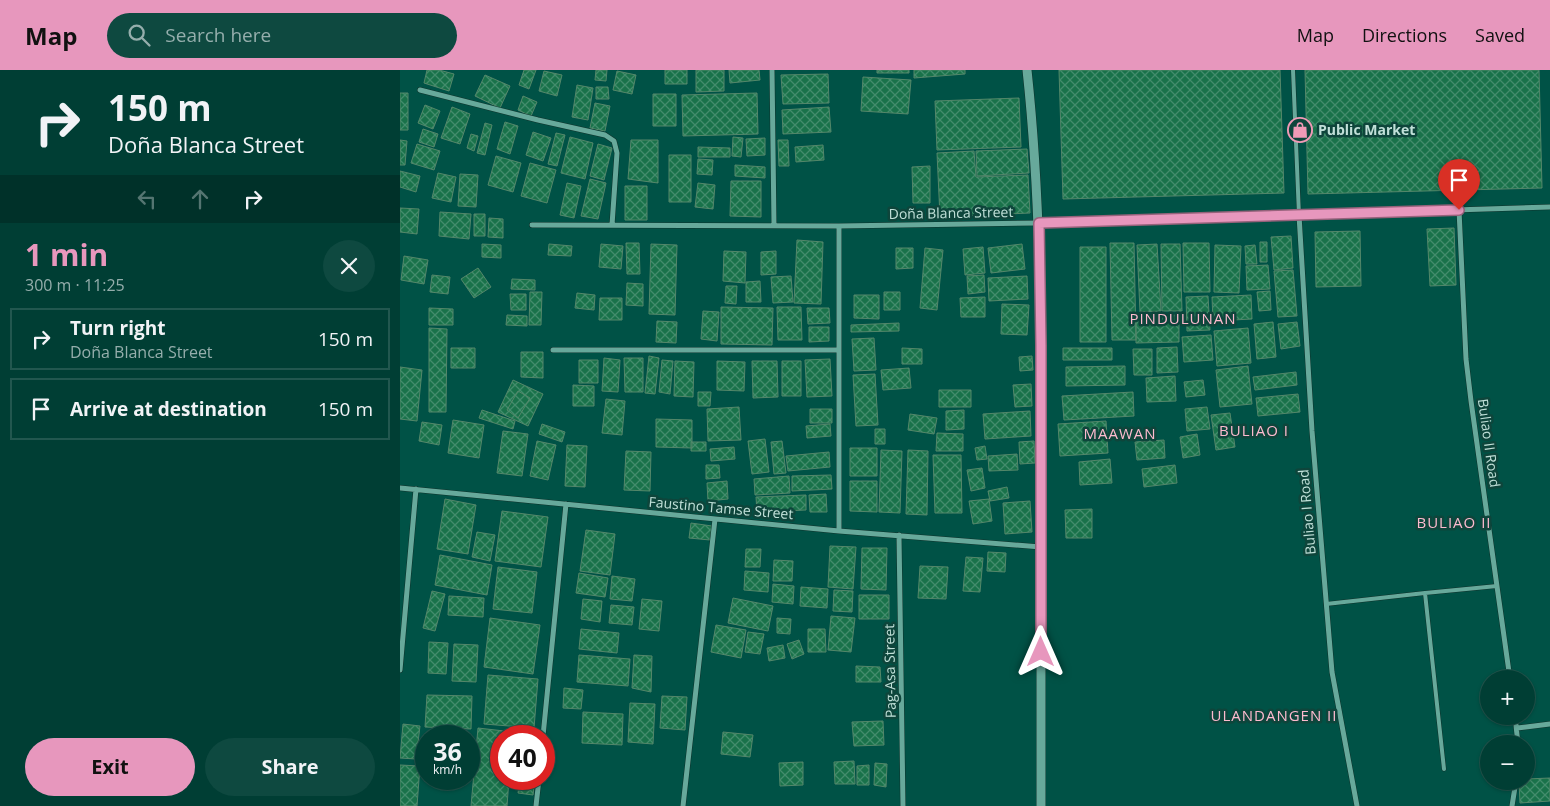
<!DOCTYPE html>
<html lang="en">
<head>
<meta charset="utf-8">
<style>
	:root { --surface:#003e34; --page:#0e4940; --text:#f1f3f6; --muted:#95aeac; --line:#22574f; --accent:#e797bd }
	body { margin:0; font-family:"Open Sans",sans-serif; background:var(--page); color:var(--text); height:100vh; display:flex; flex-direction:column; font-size:19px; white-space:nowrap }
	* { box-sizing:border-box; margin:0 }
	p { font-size:16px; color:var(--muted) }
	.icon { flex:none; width:28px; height:28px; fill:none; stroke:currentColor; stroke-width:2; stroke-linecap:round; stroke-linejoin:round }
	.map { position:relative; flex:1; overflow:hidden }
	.panel { display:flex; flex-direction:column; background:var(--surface); width:400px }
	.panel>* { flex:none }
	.hud { background:#003e34; color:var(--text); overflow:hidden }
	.fabs { position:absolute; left:1080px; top:600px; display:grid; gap:10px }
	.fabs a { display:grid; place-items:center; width:55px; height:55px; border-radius:50%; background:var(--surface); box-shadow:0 1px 4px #0004,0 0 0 1px var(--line); font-size:25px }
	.speed { position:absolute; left:15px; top:655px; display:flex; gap:10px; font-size:25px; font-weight:700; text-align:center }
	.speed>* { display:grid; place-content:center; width:65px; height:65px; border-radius:50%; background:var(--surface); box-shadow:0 1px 4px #0004,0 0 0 1px var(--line); line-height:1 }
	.speed small { font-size:12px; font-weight:400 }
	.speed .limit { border:8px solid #d22; background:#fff; color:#111 }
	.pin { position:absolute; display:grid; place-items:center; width:42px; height:42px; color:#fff; margin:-51px -21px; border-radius:50% 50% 50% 0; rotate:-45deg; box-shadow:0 0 5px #0007 }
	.pin .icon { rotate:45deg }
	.me { position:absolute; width:55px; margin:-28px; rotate:0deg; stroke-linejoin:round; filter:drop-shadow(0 0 4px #0008) }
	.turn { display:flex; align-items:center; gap:18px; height:105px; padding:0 25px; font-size:22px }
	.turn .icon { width:65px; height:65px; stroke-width:2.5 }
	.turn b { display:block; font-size:35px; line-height:42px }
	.lanes { display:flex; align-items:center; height:48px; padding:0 25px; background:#0003; justify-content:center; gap:25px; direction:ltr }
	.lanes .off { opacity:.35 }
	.round { display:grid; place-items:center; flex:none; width:52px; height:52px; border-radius:26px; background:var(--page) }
	.summary { display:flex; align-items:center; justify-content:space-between; height:85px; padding:0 25px }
	h1 { font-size:30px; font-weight:700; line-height:38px; color:var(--accent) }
	.cta { display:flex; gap:10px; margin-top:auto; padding:10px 25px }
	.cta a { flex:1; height:58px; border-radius:30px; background:var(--accent); color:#111; font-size:20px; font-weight:700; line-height:58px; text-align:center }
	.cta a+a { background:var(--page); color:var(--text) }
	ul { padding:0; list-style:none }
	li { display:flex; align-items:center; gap:15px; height:62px; margin:0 10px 8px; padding:0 15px; border:2px solid var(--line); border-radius:0px }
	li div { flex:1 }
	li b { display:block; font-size:19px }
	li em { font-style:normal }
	header { display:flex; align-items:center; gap:30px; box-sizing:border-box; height:70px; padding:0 25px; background:var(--accent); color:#111 }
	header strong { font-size:24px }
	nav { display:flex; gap:28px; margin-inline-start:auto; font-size:18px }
	.search { width:350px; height:45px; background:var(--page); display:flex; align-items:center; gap:12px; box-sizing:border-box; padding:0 18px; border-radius:28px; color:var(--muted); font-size:19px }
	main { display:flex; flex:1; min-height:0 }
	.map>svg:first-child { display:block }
	.building { fill:url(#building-cross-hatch); stroke:#54876a }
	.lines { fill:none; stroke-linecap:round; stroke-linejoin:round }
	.service-casing { stroke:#0f332c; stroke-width:5 }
	.minor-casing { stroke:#0f332c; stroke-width:6 }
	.tertiary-casing { stroke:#0f332c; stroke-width:10 }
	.service { stroke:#67a99b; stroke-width:4 }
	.minor { stroke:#67a99b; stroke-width:5 }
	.tertiary { stroke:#67a99b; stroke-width:9 }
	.route-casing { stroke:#96627b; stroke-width:12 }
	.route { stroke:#e797bd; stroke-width:9 }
	.labels { text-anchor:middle; stroke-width:5; stroke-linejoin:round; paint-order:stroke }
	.poi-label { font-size:14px; font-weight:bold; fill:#c0e0d8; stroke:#0e453b; text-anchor:start }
	.street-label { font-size:14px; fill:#c0e0d8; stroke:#0e453b }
	.neighbourhood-label { font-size:15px; letter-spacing:1px; fill:#fdbbcf; stroke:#0e453b }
</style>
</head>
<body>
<header>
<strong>Map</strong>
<div class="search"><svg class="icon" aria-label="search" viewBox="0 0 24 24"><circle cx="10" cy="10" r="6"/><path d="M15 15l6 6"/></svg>Search here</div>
<nav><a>Map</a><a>Directions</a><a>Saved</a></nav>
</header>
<main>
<section class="panel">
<div class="hud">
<div class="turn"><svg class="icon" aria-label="right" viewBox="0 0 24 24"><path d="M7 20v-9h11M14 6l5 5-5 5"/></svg><div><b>150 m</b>Doña Blanca Street</div></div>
<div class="lanes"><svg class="icon off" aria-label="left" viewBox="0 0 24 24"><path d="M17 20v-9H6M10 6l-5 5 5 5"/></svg><svg class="icon off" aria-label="ahead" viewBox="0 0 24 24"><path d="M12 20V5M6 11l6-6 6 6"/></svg><svg class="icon" aria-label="right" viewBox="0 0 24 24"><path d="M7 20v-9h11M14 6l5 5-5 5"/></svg></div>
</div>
<div class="summary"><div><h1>1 min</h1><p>300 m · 11:25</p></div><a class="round"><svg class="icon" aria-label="close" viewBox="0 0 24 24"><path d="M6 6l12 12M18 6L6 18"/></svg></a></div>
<ul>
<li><svg class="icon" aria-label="right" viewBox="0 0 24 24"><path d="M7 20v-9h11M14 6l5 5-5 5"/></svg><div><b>Turn right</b><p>Doña Blanca Street</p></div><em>150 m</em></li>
<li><svg class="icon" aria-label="arrive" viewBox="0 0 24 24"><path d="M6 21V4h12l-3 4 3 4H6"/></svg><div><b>Arrive at destination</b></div><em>150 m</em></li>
</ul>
<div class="cta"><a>Exit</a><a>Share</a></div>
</section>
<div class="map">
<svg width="1150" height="736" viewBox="0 0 1150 736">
	<defs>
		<pattern id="building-cross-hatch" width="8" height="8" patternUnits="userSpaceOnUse" patternTransform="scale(1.25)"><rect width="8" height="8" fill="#19724a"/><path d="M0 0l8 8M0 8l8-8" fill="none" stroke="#438c6c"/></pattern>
	</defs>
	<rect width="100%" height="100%" fill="#005246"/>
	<path class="building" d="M27,0H39L54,4L49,21L24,13Z
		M124,0H136L129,19L119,15Z
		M196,0H207L206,11L195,10Z
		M265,0H287V14H265Z
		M296,0H324V21L296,22Z
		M329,0H359L360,10L330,13Z
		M477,0H509V3H477Z
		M514,0H565V4L514,8Z
		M659,0H880L884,123L663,129Z
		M905,0H1139L1142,118L908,124Z
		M144,1L162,5L157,26L139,21Z
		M217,1L236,5L232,24L213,20Z
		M428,4L429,33L383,34L381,5Z
		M85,5L110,16L100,38L75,26Z
		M463,7L511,10L508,44L461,41Z
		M177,15L193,18L188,50L172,47Z
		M196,17H208L209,29H196Z
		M0,23H8V60H0Z
		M357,23L358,64L283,66L282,25Z
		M253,24H276V56H253Z
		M123,26L137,32L131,46L118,40Z
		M619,28L621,77L537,80L535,31Z
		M195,33L210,36L205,61L190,58Z
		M25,35L40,41L33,59L18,53Z
		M52,37L70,44L60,74L41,68Z
		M429,37L431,62L383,64L382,40Z
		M105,52L118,56L110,84L97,79Z
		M85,53L92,55L85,85L77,83Z
		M23,59L38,64L34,77L19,72Z
		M133,62L151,68L143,91L126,85Z
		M156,63L165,65L157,96L148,94Z
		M71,64L78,66L74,81L67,78Z
		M170,67L193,73L185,109L161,103Z
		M333,67L343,68L341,87L332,86Z
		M365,68V85L347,86L346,69Z
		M0,70L7,71L5,95H0Z
		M231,70H258V113L228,109Z
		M378,70H388L389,96H379Z
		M17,74L40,81L34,100L11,93Z
		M198,74L212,78L204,110L190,106Z
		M423,75L424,90L396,92L395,77Z
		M298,77L330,78V87H298Z
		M627,79L629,103L577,106L576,81Z
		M574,81L576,107L628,105L630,143L540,147L537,83Z
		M269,85H291V132H269Z
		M96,86L121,93L113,122L88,115Z
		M298,89L313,90L312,105L297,104Z
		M130,93L156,100L147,133L121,126Z
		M335,95L365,97V108L335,106Z
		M530,96V133H513L512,97Z
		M0,101L20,106L16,122L0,117Z
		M38,103L56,107L51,132L32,128Z
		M60,104L78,105L76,137L58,136Z
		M190,109L206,113L198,149L181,146Z
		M331,111H361V147L330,146Z
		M167,113L181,116L174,148L160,145Z
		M298,113L315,115L313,139L295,137Z
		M225,116H247V150H225Z
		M0,138L19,139L17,164L0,162Z
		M40,142L71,144L69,169L39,166Z
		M74,144H85V166H74Z
		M89,148L103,149V168L88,167Z
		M1054,158L1056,215L1030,216L1027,159Z
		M960,161L961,216L916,217L915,162Z
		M891,166L893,198L874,200L871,167Z
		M397,170L423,172L421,234L394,233Z
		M860,172H867V192H860Z
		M226,173H239L240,204H227Z
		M710,173H734L736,270H712Z
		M783,173H809L810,222H784Z
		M82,174L101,175V188L82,187Z
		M149,174L172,176L171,186L148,185Z
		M201,174L223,176L221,199L199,197Z
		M251,174L277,175L275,245L249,244Z
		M622,174L625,199L591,203L588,178Z
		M757,174L761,241L740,242L737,175Z
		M761,174H780L782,241H762Z
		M815,175L841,176L839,223L814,222Z
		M855,175L857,194H846L845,176Z
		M583,177L585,203L565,205L563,179Z
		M680,177H706V272H680Z
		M496,178H513V198L496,199Z
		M525,178L543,180L537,240L520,238Z
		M324,181L346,182L345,213L323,211Z
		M376,181V204L361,205V182Z
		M4,186L28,190L24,214L1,210Z
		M868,195L870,219L847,220L846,196Z
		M78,198L91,217L74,228L61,209Z
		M893,200L897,246L878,247L874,201Z
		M32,205L50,207L48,224L30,222Z
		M584,205L585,222L568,224L567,206Z
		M391,206L393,232L373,233L371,207Z
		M627,206L628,229L589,231L588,208Z
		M112,209L135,210V220L111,219Z
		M360,211L361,232H346V212Z
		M227,213L243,214V236L226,235Z
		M326,216H337L336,234L325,233Z
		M870,221L871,240L859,241L857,222Z
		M130,222H142L141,255H129Z
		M484,222H500V240H484Z
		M177,223L195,225L194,240L175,238Z
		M110,224H126V240H111Z
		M454,225H479V249L454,248Z
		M851,225L852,249L813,251L812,227Z
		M808,226L810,260L787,261L786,227Z
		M585,227V247H561L560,228Z
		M200,228H222V250H199Z
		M602,234L629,235L627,265L601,264Z
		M321,237L373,238L372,275L321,274Z
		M377,237H401L402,270H378Z
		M29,238L53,239V255H29Z
		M407,238H429L430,253L408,254Z
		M303,241L319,242L317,271L301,269Z
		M107,245L127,246V256L106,255Z
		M779,245V272L736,273V246Z
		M257,251L277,252L276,273L256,272Z
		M873,252L876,287L857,289L854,254Z
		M897,252L900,276L881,279L878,254Z
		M499,253V261L451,262V255Z
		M409,257H429V271L409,272Z
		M29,258L47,259L46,342H29Z
		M848,258L851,293L817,296L814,261Z
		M811,265L813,290L784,292L782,267Z
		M474,268L476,300L454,301L452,269Z
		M777,277L778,302L757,303V278Z
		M51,278H75V298H51Z
		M502,278L522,279V294H502Z
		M663,278H712V290H663Z
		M733,279H752V305H734Z
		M121,282H143V308L121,307Z
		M249,286L259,288L255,324L245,323Z
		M632,286L633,300L620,301L619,287Z
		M204,288L220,290L218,322L202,321Z
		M224,288H243V322H225Z
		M430,289L432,326L407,327L405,290Z
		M179,290H198V313H179Z
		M262,290L273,291L270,324L259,322Z
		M275,291L294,292L293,327L274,326Z
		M317,291L345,292L344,321L317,320Z
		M352,291H377L378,327L353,328Z
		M382,291H401V326H382Z
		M725,296V315L666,316V297Z
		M848,296L852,334L820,337L816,300Z
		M0,297L22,300L17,351L0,349Z
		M509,298L511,318L483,320L481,300Z
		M896,302L897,315L855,320L853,307Z
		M475,304L478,355L456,356L453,305Z
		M775,306L776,331L747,332L746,308Z
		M113,310L143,324L128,356L98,342Z
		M803,310L805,325L786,327L784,312Z
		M631,314L632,336L615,337L613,315Z
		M173,315L194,316V336H173Z
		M539,320H571V337H539Z
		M118,321L130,328L118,348L107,340Z
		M298,322H311L310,336H298Z
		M733,322L734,346L664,350L662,326Z
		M898,324L900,342L858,346L856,328Z
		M206,329L225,331L222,365L202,363Z
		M339,337L341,370L308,371L307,339Z
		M807,337L810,359L787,361L785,339Z
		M410,339H432V353H410Z
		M82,340L115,351L113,359L79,348Z
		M564,340V359L546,360V341Z
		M630,341L631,366L585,369L583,344Z
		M830,343L835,377L816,380L811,345Z
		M510,344L537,348L534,364L508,360Z
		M256,349L292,350V378L256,377Z
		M53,350L84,355L79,388L48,383Z
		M706,351L708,383L660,386L658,354Z
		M22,352L42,355L39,375L19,371Z
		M142,354L165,362L162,372L139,364Z
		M430,354L431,366L407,368L406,356Z
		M475,359H485V374H475Z
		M103,361L128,364L122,406L97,403Z
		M537,363L563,364V381H536Z
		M797,364L800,385L783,388L780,367Z
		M365,369L369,402L352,404L348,371Z
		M764,370L765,388L737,390L735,372Z
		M137,371L156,375L148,410L130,406Z
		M382,371L386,403L374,404L371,372Z
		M634,371L635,393L620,394L619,372Z
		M291,372H306V381H291Z
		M167,375L187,376L185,417L165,416Z
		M585,376L587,389L577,390L575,378Z
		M334,377L335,389L311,391L310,379Z
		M450,378H477V406H450Z
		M481,380L502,381L500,443L479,442Z
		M508,380L528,381L527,445L506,444Z
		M226,381L251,382L250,421L224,420Z
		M429,382L430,397L388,401L386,386Z
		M617,384L618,400L589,401L588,386Z
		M533,385H561L562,443H535Z
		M710,389L712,413L680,415L679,392Z
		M306,395H319L320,408L306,409Z
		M775,395L777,413L744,417L742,399Z
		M582,398L585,418L571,421L567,400Z
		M431,405L432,419L392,421V406Z
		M389,406L390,423L355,425L354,409Z
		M327,411L328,429L308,431L307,413Z
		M450,411H477V442L450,441Z
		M607,417L609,428L590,431L588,421Z
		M426,424L427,442H410L409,425Z
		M406,425V440L357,442L356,427Z
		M45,429L76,435L68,484L37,479Z
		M589,429L592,451L573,454L569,431Z
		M630,431L632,462L605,464L603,433Z
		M692,439V468H666L665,440Z
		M102,441L148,447L141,497L95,491Z
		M291,453L312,456L310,470L289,468Z
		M186,460L215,464L210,505L180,501Z
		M77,462L95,465L90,491L72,487Z
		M430,476L456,477L453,519L428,517Z
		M462,478H487L486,520L461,519Z
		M346,479H361L360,497H345Z
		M588,482L606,483L605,502L587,501Z
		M40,485L92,495L87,525L35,515Z
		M566,487L583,488L580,522L563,521Z
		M374,490L393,491L392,511H373Z
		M520,496L548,497L546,529L518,528Z
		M98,497L137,502L132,543L93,539Z
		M345,501L369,503L368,522L344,520Z
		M179,503L208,508L205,527L176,523Z
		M212,506L235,509L232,531L210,529Z
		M373,514L394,516L393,534L372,532Z
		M401,517L428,519L427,538L400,536Z
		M434,520L453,521L452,542L433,541Z
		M32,521L45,524L35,561L23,558Z
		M459,525H489V549H459Z
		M49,526L84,528L83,547L48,545Z
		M333,528L373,536L368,561L328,553Z
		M183,529L202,531L200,552L181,549Z
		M242,529L262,531L259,561L239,559Z
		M211,535L234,537L232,555L209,553Z
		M431,546L455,548L451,582L428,580Z
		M90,548L140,555L133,604L84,597Z
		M377,548L391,549L390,564L377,563Z
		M316,555L346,560L341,588L311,582Z
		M181,559L219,563L217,583L179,579Z
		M408,559H425L426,582H408Z
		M348,562L364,564L360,584L345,582Z
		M399,570L404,584L392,589L387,574Z
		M29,572L48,573L46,604L28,603Z
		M54,574L78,575L76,612L52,611Z
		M383,575L385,588L369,591L367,578Z
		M179,585L230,589L228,616L177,612Z
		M234,585L252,586L251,622L232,618Z
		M456,596L480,597L481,612H456Z
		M88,605L138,609L134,658L84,654Z
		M164,618L183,620L181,639L163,638Z
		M27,625L72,626L71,659L25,657Z
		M262,626L287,627L285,660L260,658Z
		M230,633L255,634L253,674L228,672Z
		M183,642L223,644L222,675L182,673Z
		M483,651L484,675L454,676L452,652Z
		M3,654L20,656L16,689L0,688Z
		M78,658L113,662V666H101V709H109L107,736H71Z
		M323,662L353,665L350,687L321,684Z
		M454,691L455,714H435L434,692Z
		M403,692V715L380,716L379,693Z
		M475,693L487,694L486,717L474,715Z
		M0,695L20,696L17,736H0Z
		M469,695V715H457V696Z
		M1150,708V731L1120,733L1119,711H1126V709Z
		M120,709H135L133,725L118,723Z"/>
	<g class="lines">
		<defs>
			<path id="service" d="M893,0L899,145
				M1025,523L1044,699
				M926,534L1025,523L1097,516"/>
			<path id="minor" d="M372,0L374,155
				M20,20L138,50L205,65L214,71L217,83L212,155
				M1059,140L1066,289L1071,331L1110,609
				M899,145L912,361L932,602L957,736
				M132,155L439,156L639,153L1150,137
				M153,280H439
				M0,418L439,461L641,477
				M439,461V156
				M499,465L503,736
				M0,600L16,419
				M1115,646L1118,674
				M1117,658L1150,654
				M143,666L166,434
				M136,736L139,709
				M283,736L315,449
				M1112,736L1116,711"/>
			<path id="tertiary" d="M627,0C641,130 641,258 641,389C641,504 641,620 641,736"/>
		</defs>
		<use href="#service" class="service-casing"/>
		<use href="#minor" class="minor-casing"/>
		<use href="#tertiary" class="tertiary-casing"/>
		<use href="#service" class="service"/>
		<use href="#minor" class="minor"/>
		<use href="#tertiary" class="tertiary"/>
	</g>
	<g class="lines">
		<defs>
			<path id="route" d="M641,582V275L639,153L1059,140"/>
		</defs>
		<use href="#route" class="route-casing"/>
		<use href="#route" class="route"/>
	</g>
	<defs>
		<symbol id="shop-ring" viewBox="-11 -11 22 22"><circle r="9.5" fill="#0e453b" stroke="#f09ab6" stroke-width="1.5"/><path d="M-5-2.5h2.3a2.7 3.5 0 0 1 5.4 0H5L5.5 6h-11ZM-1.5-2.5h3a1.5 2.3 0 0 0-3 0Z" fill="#f09ab6"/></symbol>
	</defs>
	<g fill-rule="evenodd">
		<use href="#shop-ring" x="886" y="46" width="28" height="28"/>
	</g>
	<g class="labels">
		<g class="poi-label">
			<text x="918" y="65">Public Market</text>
		</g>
		<g class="street-label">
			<text transform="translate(551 143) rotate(-1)" y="5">Doña Blanca Street</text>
			<text transform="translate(1089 373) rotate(82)" y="5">Buliao II Road</text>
			<text transform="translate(321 438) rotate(5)" y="5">Faustino Tamse Street</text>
			<text transform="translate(907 442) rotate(-95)" y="5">Buliao I Road</text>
			<text transform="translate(490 601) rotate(-91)" y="5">Pag-Asa Street</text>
		</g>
		<g class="neighbourhood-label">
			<text x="783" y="254">PINDULUNAN</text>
			<text x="854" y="366">BULIAO I</text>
			<text x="720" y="369">MAAWAN</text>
			<text x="1054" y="458">BULIAO II</text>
			<text x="874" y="651">ULANDANGEN II</text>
		</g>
	</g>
</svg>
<div class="fabs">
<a>+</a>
<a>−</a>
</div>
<div class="speed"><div>36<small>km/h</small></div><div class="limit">40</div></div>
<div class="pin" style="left:1059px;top:140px;background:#d93025"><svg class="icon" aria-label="arrive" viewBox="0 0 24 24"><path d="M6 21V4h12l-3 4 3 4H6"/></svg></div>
<svg class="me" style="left:641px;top:582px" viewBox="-20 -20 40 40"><path d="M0-17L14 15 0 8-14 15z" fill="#e797bd" stroke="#fff" stroke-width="4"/></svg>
</div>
</main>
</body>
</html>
